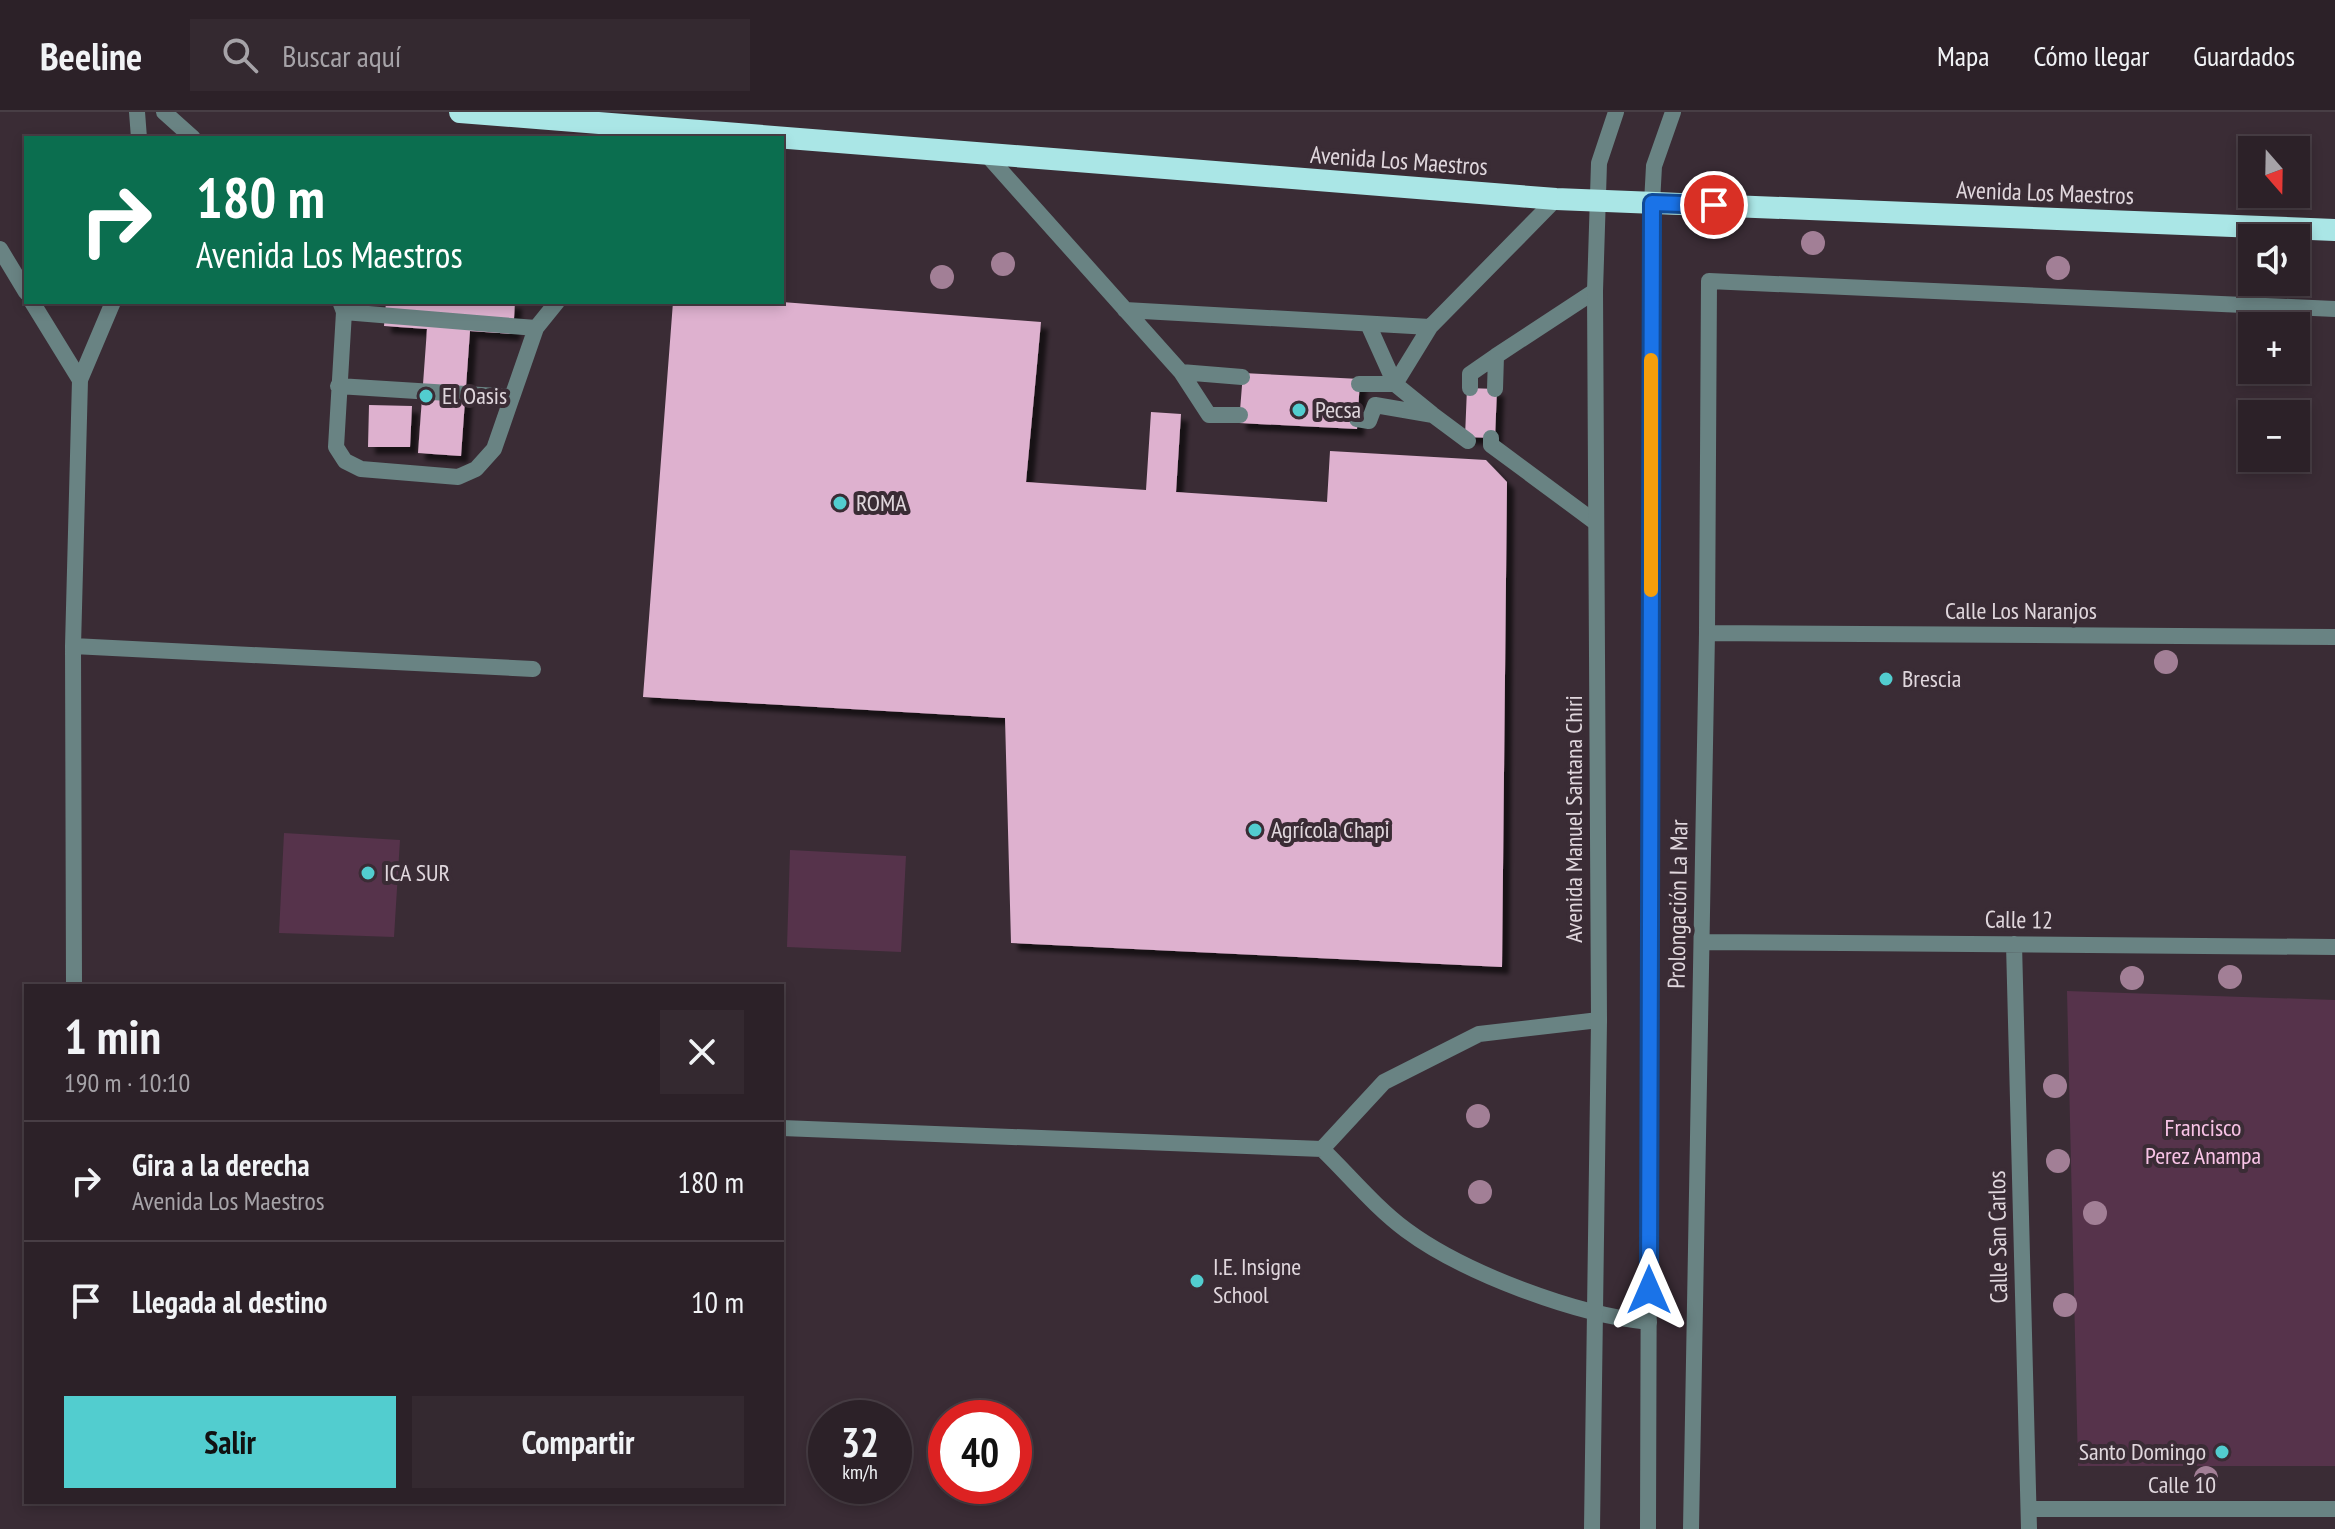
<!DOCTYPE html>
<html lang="es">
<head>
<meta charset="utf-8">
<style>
	:root { --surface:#2c2128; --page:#342930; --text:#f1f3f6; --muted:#a6a3a8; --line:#483e45; --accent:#52cdcf }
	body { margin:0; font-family:"PT Sans Narrow",sans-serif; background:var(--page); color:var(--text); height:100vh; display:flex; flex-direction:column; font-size:30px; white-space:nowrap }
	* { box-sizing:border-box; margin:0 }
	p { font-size:26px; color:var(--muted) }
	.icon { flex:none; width:44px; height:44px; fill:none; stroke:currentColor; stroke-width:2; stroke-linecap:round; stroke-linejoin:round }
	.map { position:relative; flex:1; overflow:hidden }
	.side { position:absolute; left:24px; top:872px; width:760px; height:520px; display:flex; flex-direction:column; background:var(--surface); border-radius:0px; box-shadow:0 4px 12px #0003,0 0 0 2px var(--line) }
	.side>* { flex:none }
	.banner { position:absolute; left:24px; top:24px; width:760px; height:168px; border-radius:0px; box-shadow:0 4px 12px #0003,0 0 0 2px var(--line); background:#0b6e4f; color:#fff; overflow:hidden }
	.needle { width:52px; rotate:160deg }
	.fabs { position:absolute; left:2238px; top:24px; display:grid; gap:16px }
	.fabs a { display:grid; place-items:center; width:72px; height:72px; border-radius:0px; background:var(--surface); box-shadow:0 4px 12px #0003,0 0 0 2px var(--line); font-size:40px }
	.speed { position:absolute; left:808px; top:1288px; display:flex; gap:16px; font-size:40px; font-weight:700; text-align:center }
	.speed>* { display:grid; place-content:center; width:104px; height:104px; border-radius:50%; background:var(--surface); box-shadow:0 4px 12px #0003,0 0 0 2px var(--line); line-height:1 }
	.speed small { font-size:20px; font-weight:400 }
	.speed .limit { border:12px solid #d22; background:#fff; color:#111 }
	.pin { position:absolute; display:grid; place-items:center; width:68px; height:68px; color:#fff; margin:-34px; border:4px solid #fff; border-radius:50%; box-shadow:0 2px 8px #0007 }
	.me { position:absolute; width:88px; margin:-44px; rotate:0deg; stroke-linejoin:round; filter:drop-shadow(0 0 6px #0008) }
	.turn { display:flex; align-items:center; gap:28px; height:168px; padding:0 40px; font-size:36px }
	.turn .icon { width:104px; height:104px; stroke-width:2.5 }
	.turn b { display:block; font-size:56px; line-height:68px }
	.round { display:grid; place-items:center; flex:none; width:84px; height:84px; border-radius:0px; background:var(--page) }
	.summary { display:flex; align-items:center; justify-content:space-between; height:136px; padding:0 40px }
	h1 { font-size:48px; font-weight:700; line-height:60px }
	.button { display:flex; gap:16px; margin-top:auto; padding:16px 40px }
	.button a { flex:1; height:92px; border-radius:0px; background:var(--accent); color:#111; font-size:32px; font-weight:700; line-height:92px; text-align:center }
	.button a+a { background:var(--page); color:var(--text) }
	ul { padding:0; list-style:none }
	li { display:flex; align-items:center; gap:24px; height:120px; padding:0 40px; border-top:2px solid var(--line) }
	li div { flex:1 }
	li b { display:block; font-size:30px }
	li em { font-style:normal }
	header { display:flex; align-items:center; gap:48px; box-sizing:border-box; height:112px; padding:0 40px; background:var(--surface); border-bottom:2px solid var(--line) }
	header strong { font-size:38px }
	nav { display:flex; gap:44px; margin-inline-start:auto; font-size:28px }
	.search { width:560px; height:72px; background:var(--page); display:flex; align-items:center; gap:20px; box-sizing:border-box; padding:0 28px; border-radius:0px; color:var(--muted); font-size:30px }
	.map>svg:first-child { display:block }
	.green { fill:#56334b }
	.building { fill:#deb1cf; filter:url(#shadow) }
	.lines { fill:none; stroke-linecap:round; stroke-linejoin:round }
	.service { stroke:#698383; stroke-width:16 }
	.minor { stroke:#698383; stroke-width:16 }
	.tertiary { stroke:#698383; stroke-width:16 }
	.trunk { stroke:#aae6e6; stroke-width:22 }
	.tree { fill:#a27f96 }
	.route-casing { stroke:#114b97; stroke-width:20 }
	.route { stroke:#1a73e8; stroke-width:14 }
	.slow { stroke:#f59e0b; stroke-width:14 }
	.poi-dot { fill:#52cdcf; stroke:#3a2c35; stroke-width:3 }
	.labels { text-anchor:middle; stroke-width:8; stroke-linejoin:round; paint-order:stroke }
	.street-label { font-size:24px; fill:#e0d7dd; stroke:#3a2c35 }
	.poi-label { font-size:24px; fill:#e0d7dd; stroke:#3a2c35; text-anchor:start }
	.park-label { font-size:24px; fill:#f8c3e6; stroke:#3a2c35 }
</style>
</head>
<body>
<header>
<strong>Beeline</strong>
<div class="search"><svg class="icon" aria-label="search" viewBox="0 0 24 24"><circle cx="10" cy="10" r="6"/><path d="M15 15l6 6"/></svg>Buscar aquí</div>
<nav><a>Mapa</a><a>Cómo llegar</a><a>Guardados</a></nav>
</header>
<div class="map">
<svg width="2335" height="1417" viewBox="0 0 2335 1417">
	<defs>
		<filter id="shadow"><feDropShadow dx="7" dy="7" stdDeviation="2" flood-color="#0009"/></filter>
	</defs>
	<rect width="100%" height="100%" fill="#3a2c35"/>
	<path class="green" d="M284,721L400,728L394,825L279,821Z
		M790,738L906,744L901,840L787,835Z
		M2067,879L2335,888V1354H2078Z"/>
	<path class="building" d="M386,190H515L513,222L470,219L461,344L418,341L427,217L384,214Z
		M673,190H782L1041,210L1026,370L1146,378L1151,300L1181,302L1176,380L1327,390L1330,339L1486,348L1507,370L1502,855L1011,831L1005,606L643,585Z
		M1243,261L1360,267L1357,317L1239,311Z
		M1467,276L1497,277L1495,326L1465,325Z
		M369,293L412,294L410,335H368Z"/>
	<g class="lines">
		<path class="service" d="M137,0L139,26
			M164,0L193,26
			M987,43L1181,260L1242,265
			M0,137L26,180
			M32,190L80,268
			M341,192L344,200L536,216L557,190
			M1125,198L1430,215
			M344,200L336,335L345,349L361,357L458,365L476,357L494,337L512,285
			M1368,212L1395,272L1432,302
			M1181,260L1209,303H1240
			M1359,272H1395L1430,215L1556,87
			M338,274L512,285L536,216
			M1470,276V262L1496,244
			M1495,277L1496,244L1595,179
			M1357,307L1369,309L1375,293L1433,303L1468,329
			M1491,326V333L1595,410
			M73,534L533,557
			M74,874L73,534L80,268L113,190
			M782,1016L1322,1037C1349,1063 1375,1095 1406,1118C1464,1161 1576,1203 1649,1210
			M1322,1037L1384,970L1479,922L1599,908"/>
		<path class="minor" d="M1707,521L2335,525
			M1702,830L2335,835
			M2014,832L2029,1417
			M2029,1397H2335
			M1691,1417L1707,521L1709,169L2335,197"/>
		<path class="tertiary" d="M1592,1417L1599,908L1595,179L1599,51L1616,0
			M1648,1417L1652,91L1654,54L1673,0"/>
		<path class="trunk" d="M460,0L1556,87L2335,118"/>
	</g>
	<g class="tree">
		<circle cx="1813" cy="131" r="12"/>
		<circle cx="1003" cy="152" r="12"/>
		<circle cx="2058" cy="156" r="12"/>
		<circle cx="942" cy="165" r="12"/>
		<circle cx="2166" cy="550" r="12"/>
		<circle cx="2230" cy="865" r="12"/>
		<circle cx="2132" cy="866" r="12"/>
		<circle cx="2055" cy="974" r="12"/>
		<circle cx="1478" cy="1004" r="12"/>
		<circle cx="2058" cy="1049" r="12"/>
		<circle cx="1480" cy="1080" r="12"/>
		<circle cx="2095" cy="1101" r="12"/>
		<circle cx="2065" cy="1193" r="12"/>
		<circle cx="2206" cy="1366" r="12"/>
	</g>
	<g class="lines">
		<defs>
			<path id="route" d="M1649,1178L1652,91L1714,93"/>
		</defs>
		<use href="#route" class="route-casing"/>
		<use href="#route" class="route"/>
		<path class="slow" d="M1651,478V248"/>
	</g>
	<g class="poi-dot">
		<circle cx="426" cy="284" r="8"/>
		<circle cx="1299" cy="298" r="8"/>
		<circle cx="840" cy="391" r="8"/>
		<circle cx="1886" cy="567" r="8"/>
		<circle cx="1255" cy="718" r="8"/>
		<circle cx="368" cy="761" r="8"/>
		<circle cx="1197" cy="1169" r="8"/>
		<circle cx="2222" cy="1340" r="8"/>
	</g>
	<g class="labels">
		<g class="street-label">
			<text transform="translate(1399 49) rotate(4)" y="8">Avenida Los Maestros</text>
			<text transform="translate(2045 81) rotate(2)" y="8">Avenida Los Maestros</text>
			<text x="2021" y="507">Calle Los Naranjos</text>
			<text transform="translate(1574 707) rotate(-90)" y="8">Avenida Manuel Santana Chiri</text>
			<text transform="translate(1678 792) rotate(-89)" y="8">Prolongación La Mar</text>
			<text transform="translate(2019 808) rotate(1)" y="8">Calle 12</text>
			<text transform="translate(1998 1125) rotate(-91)" y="8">Calle San Carlos</text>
			<text x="2182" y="1381">Calle 10</text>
		</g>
		<g class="poi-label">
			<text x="442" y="292">El Oasis</text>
			<text x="1315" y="306">Pecsa</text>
			<text x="856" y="399">ROMA</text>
			<text x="1902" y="575">Brescia</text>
			<text x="1271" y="726">Agrícola Chapi</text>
			<text x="384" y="769">ICA SUR</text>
			<text x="1213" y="1163">I.E. Insigne<tspan x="1213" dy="28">School</tspan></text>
			<text x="2206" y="1348" text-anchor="end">Santo Domingo</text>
		</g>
		<g class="park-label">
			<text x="2203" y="1024">Francisco<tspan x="2203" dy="28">Perez Anampa</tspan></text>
		</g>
	</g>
</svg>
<div class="fabs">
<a><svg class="needle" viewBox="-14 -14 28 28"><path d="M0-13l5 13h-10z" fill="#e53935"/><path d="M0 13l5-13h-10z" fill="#a6a3a8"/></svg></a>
<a><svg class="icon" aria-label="sound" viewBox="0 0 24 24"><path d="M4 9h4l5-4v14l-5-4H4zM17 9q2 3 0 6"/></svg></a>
<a>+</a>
<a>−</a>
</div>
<div class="speed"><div>32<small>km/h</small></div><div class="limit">40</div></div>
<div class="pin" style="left:1714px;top:93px;background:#d93025"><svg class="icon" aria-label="arrive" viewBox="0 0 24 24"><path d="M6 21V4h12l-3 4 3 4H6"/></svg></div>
<svg class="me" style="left:1649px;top:1178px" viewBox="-20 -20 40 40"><path d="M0-17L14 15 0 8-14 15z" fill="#1a73e8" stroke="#fff" stroke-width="4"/></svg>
<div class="banner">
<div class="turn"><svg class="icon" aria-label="right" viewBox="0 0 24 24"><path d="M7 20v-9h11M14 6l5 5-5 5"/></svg><div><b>180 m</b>Avenida Los Maestros</div></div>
</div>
<section class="side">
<div class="summary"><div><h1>1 min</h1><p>190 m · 10:10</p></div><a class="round"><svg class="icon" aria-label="close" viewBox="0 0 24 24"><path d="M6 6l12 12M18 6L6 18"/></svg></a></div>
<ul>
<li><svg class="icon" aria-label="right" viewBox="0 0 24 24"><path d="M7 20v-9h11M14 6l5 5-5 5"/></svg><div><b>Gira a la derecha</b><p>Avenida Los Maestros</p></div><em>180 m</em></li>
<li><svg class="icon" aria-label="arrive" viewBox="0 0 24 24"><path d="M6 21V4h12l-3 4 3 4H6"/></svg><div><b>Llegada al destino</b></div><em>10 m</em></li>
</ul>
<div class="button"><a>Salir</a><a>Compartir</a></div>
</section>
</div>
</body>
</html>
